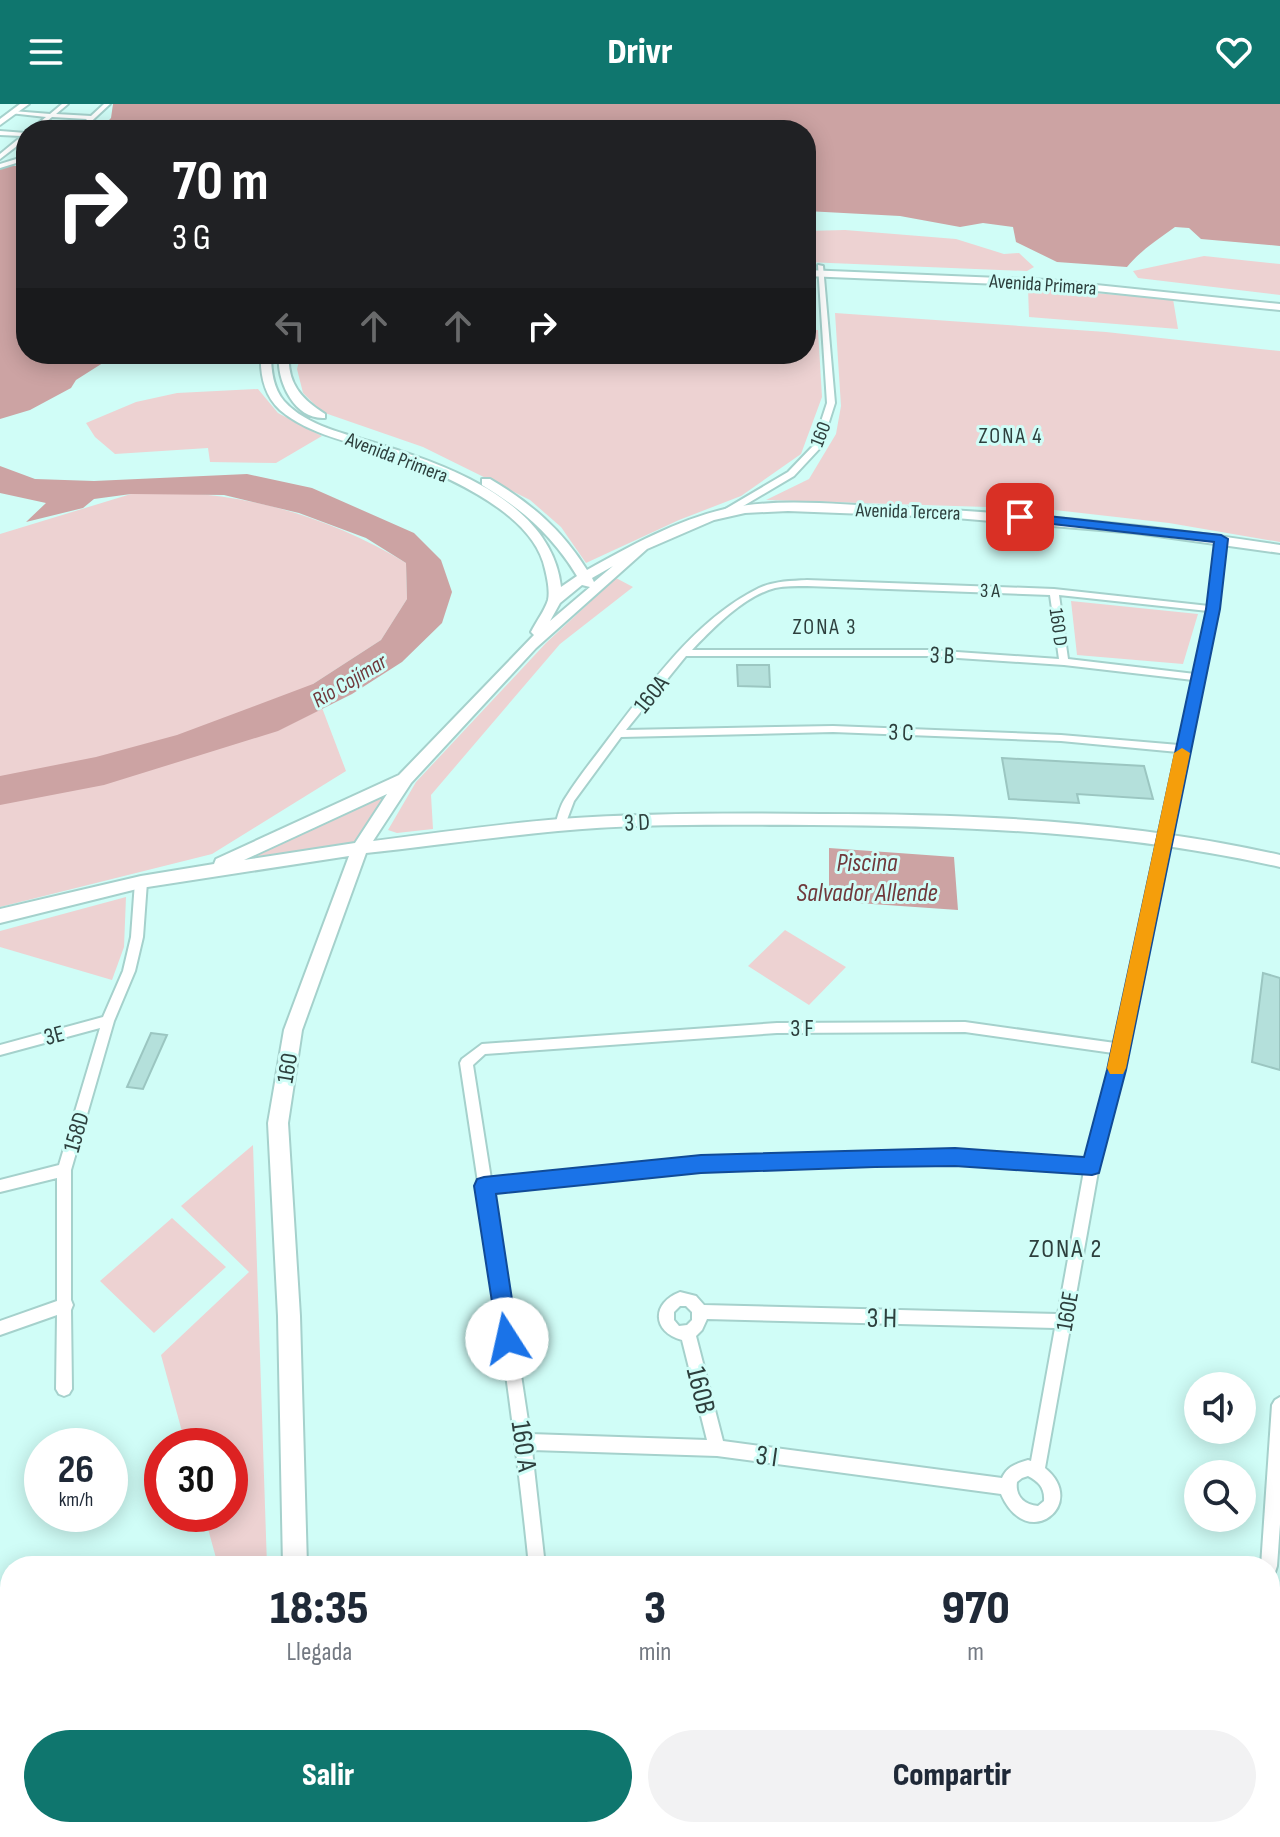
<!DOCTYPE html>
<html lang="es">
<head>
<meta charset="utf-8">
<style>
	:root { --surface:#fff; --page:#f2f2f3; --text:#1f2937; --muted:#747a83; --accent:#0f766e }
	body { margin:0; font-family:"Sofia Sans Condensed",sans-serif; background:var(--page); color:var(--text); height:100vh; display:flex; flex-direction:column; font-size:30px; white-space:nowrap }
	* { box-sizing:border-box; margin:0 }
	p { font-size:26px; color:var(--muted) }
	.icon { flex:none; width:44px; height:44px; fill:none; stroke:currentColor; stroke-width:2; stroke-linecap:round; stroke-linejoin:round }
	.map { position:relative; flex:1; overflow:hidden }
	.details { position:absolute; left:0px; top:1452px; width:1280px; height:282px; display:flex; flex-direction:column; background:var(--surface); border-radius:32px 32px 0 0; box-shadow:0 4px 20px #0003 }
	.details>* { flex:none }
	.guide { position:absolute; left:16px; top:16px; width:800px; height:244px; border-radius:32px; box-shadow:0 4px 20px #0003; background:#202124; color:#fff; overflow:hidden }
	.tools { position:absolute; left:1184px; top:1268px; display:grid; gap:16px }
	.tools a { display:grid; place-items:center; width:72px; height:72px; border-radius:50%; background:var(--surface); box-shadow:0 4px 20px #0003; font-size:40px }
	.speed { position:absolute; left:24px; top:1324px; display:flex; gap:16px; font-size:40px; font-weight:700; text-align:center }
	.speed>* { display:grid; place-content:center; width:104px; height:104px; border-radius:50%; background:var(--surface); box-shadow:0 4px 20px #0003; line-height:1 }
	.speed small { font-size:20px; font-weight:400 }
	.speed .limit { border:12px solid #d22; background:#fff; color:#111 }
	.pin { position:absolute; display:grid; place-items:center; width:68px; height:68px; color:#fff; margin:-34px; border-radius:16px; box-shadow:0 4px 12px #0006 }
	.me { position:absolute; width:88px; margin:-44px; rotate:350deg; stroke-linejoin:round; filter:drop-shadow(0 0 6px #0008) }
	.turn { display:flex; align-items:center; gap:28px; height:168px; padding:0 24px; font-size:36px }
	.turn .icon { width:104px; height:104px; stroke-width:2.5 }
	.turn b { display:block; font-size:56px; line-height:68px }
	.lanes { display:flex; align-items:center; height:76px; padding:0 24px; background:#0003; justify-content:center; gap:40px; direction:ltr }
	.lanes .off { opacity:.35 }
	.eta { display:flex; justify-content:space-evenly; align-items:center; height:136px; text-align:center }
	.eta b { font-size:48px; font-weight:800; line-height:56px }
	.button { display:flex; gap:16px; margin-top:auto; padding:16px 24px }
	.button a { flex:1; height:92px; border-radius:48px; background:var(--accent); color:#fff; font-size:32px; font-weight:800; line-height:92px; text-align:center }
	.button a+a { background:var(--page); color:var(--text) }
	header { display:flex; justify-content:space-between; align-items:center; height:104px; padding:0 24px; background:var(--accent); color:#fff; font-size:36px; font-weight:800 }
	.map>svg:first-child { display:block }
	.green { fill:#edd2d2 }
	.water { fill:#cca3a3 }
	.building { fill:#b4e0db; stroke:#9bc6c1; stroke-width:2 }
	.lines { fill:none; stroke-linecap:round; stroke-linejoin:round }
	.street-casing { stroke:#a5d1cc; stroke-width:4 }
	.secondary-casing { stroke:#a5d1cc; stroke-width:4 }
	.street { fill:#fff; fill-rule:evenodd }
	.secondary { fill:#fff; fill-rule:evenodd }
	.route { fill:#1a73e8; stroke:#114b97; stroke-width:2 }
	.slow { fill:#f59e0b }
	.labels { text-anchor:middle; stroke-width:6; stroke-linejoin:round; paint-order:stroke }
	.far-street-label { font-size:20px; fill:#2d3f3d; stroke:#d0fdf7 }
	.far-neighbourhood-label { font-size:22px; letter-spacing:2px; fill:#2d3f3d; stroke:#d0fdf7 }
	.far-water-label { font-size:22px; font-style:italic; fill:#70393c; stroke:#d0fdf7 }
	.street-label { font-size:24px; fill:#2d3f3d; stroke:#d0fdf7 }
	.water-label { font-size:26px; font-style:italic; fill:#70393c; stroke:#d0fdf7 }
	.neighbourhood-label { font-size:26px; letter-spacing:2px; fill:#2d3f3d; stroke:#d0fdf7 }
	.near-street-label { font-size:28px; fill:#2d3f3d; stroke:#d0fdf7 }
</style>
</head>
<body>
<header><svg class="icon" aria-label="menu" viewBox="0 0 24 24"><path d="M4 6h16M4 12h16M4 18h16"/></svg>Drivr<svg class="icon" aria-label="heart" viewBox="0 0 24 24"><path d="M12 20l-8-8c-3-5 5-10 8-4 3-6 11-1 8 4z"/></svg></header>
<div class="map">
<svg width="1280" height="1733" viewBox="0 0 1280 1733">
	<rect width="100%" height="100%" fill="#d0fdf7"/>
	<path class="green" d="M845,126L956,135L1004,150L1019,149L1034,163L1027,167L806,158V127Z
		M1204,152L1280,160V191L1138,174L1133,167Z
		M1028,184L1173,195L1178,225L1029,213Z
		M835,209L1106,228L1280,247V438L1169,419L1046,405L766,396L809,375L836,330L841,302Z
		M806,226H818L822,293L801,350L741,392L679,416L586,459L561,423L530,396L423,343L322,308L303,289L297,265L301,250H806Z
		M258,285L278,309L322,332L276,359L210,358L208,344L115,350L95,333L86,319L136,298L177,289Z
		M186,389C264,394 339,418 406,459L407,495L381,536L313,580L346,667L212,750L0,803V430L131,390Z
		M616,474L633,483L560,540L431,691L433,725L397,729L388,726L416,678L546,539Z
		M1071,497L1198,510L1183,560L1077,551Z
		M387,689L353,742L237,757Z
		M126,793L124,843L112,876L0,843V827Z
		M785,826L846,863L809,901L748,862Z
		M253,1041L267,1462H200L216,1454L204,1410H230V1342H186L161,1251L249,1168L181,1102Z
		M172,1114L226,1163L154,1229L100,1177Z
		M319,1724H494L488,1733H319Z"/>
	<path class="water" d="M113,0H1280V142L1201,135L1189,124L1175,123C1157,136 1141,146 1127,163L1057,158L1016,138L1013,123L983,119L960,123L900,112L806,107V26H99L111,14Z
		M7,62H26V250H117L76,276L71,284L30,306L0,315V64Z
		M0,362L35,375L94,377L247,370L312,384L414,429L441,456L452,488L442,519L402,558L352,590L278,627L104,681L0,701V672L96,653L177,631L313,580L381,536L407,495L406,459L366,434L299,409L224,391L131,390L94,395L83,404L26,418L46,399L0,389Z
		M829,744L954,753L958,806L829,797Z"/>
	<path class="building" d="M737,561H769L770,583L738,582Z
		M1002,654L1144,662L1153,695L1077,690L1079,699L1009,695Z
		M1263,869L1280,874V966L1252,958Z
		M151,929L167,931L143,985L127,983Z"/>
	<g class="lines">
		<defs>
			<path id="street" d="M62,0H68L56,10L91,12L104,0H110L82,26H76L87,15L52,13L36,26H30L46,13L10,9L13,7L50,10Z
				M0,27L26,29V35L0,55V50L22,32L0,31Z
				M26,52V56L0,64V60Z
				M818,161L823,162L835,299L821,343L794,372L728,411H722V407L788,368L813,342L827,299Z
				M1221,432L1225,435L1218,505L1127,945L1099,1062L1045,1364C1089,1400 1027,1450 1001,1390L717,1352L532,1346L545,1462H529C512,1293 485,1126 460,959L462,955L482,940L777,919L965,918L1115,939L1178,648L1061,637L833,628L621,633L574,697L565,721L560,725L555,721C558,712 560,701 566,693C579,672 595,653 609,634C651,579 696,515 759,484C774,477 791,477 807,476L1054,485L1209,502L1217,435ZM807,482L1050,491L1059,555L928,546H692C713,524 744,492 775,484C785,482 796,482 807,482ZM1059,491L1208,507L1195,570L1068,555ZM686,552H928L1064,561L1193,576L1179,641L1061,631L833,622L626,626ZM965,928L1113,949L1087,1056L955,1047L875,1048L701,1054L491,1075L473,961L485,950L777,929ZM955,1059L1084,1067L1058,1210L704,1201L696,1192L680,1188C651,1199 652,1228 682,1236L707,1336L530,1330L493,1087L701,1066ZM680,1202H686L692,1208V1216L687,1221L679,1222L674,1216V1208ZM707,1215L1055,1224L1031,1357L1028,1356C1016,1360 1007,1362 1002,1374L723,1337L696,1232L702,1226ZM1028,1372C1039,1378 1045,1384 1044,1397L1038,1402C1024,1401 1015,1392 1017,1378L1022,1374Z
				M141,774L147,778L143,833L135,867L114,917L71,1066V1196L73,1201L71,1206L72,1285L69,1290L64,1292L59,1290L56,1285L57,1211L0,1231V1217L57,1197V1074L0,1088V1076L59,1061L100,924L0,951V941L103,913L123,867L131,833L135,778Z
				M1280,1293V1420L1277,1462L1275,1468L1270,1470V1462H1261L1272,1301L1275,1296Z
				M1245,1724H1263L1264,1733H1246Z"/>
			<path id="secondary" d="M20,0H29L0,21V15Z
				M806,166L1048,176L1280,200V206L1048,182L806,172Z
				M261,250H271C271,266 273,284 284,297C306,322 347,330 378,340C448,361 552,399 561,483L577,472C553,432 522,405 482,381V375H490C531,399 562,426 587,466C630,442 677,416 725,405C780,393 839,401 894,403C1024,409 1152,421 1280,441V449L1136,429L944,413L788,407L745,409L714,416L647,445L536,544L411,679L373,737C436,729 498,720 560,715C647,709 735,709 821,710C976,710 1129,717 1280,751V763C1126,728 970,722 812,721C728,721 642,719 558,727C494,733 430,742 366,749L302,926L288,1019L300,1212L307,1462H283L278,1212L268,1019L284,926L349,752L141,784L0,819V805L141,772L214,760L216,755L399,671L534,531L531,528C536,518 545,506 548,496C550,487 547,473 545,465C533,406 438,368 387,350C352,338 309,331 280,306C264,291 260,271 261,250ZM613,462L594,478L592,474ZM582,481L590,483L550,517L560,499ZM387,690L355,739L244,756Z
				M279,250H289C287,279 301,295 325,310V314C294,316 276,276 279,250Z
				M10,1643V1671L0,1673V1645Z
				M1270,1685L1280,1689V1717L1270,1713Z
				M278,1724H306V1733H278Z"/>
		</defs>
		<use href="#street" class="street-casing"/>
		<use href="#secondary" class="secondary-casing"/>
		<use href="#street" class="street"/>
		<use href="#secondary" class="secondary"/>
	</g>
	<path class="route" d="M1020,409L1221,431L1228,435L1220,505L1126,966L1099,1069L1092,1071L955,1062L875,1063L701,1069L496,1090L518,1235L515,1243L507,1246L499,1243L474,1082L477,1075L484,1073L701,1051L955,1044L1084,1053L1107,966L1206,505L1214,438L1015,416L1013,413Z"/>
	<path class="slow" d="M1182,644L1190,649L1126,964L1123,970H1110L1107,964L1174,649Z"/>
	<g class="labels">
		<g class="far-street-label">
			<text transform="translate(1043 180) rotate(4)" y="7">Avenida Primera</text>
			<text transform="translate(820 330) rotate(-69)" y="7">160</text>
			<text transform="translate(397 353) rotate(21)" y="7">Avenida Primera</text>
			<text transform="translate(908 407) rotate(2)" y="7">Avenida Tercera</text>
			<text transform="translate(990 486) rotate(2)" y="7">3 A</text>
			<text transform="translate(1059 523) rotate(82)" y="7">160 D</text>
		</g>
		<g class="far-neighbourhood-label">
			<text x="1011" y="339">ZONA 4</text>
			<text x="825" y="530">ZONA 3</text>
		</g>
		<g class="far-water-label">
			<text transform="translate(349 576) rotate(-31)" y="8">Río Cojímar</text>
		</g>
		<g class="street-label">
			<text transform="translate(942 551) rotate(3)" y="8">3 B</text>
			<text transform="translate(651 590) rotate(-51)" y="8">160A</text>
			<text transform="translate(901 628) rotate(2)" y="8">3 C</text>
			<text transform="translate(637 718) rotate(-3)" y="8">3 D</text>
			<text x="802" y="932">3 F</text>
			<text transform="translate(54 931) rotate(-15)" y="8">3E</text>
			<text transform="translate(287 964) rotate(-80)" y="8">160</text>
			<text transform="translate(76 1028) rotate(-74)" y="8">158D</text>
			<text transform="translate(1067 1207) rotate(-80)" y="8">160E</text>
		</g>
		<g class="water-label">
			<text x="867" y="767">Piscina<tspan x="867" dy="30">Salvador Allende</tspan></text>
		</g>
		<g class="neighbourhood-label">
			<text x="1066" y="1153">ZONA 2</text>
		</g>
		<g class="near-street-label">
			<text transform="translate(882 1213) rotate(1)" y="10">3 H</text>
			<text transform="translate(702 1286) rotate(76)" y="10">160B</text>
			<text transform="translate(525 1342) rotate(82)" y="10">160 A</text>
			<text transform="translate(767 1351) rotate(8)" y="10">3 I</text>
		</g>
	</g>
</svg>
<div class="tools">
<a><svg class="icon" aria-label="sound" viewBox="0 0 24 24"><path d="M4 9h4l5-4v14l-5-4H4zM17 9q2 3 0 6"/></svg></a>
<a><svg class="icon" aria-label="search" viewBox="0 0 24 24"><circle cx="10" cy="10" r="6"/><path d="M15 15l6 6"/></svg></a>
</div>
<div class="speed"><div>26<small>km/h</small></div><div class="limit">30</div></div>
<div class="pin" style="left:1020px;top:413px;background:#d93025"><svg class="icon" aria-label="arrive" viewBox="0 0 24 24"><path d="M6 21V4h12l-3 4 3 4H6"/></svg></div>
<svg class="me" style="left:507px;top:1235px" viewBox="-20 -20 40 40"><circle r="19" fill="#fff"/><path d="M0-13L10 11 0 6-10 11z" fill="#1a73e8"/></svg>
<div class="guide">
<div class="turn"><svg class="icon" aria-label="right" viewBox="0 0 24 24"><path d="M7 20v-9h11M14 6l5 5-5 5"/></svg><div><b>70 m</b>3 G</div></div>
<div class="lanes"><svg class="icon off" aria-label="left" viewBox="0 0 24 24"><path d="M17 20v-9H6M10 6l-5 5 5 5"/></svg><svg class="icon off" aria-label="ahead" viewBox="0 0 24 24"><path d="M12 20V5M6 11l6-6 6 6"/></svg><svg class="icon off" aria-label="ahead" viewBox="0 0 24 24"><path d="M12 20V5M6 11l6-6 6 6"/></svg><svg class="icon" aria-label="right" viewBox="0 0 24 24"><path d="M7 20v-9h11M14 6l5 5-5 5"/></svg></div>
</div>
<section class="details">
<div class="eta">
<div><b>18:35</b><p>Llegada</p></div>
<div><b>3</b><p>min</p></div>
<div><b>970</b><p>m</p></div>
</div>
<div class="button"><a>Salir</a><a>Compartir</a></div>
</section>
</div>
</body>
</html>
